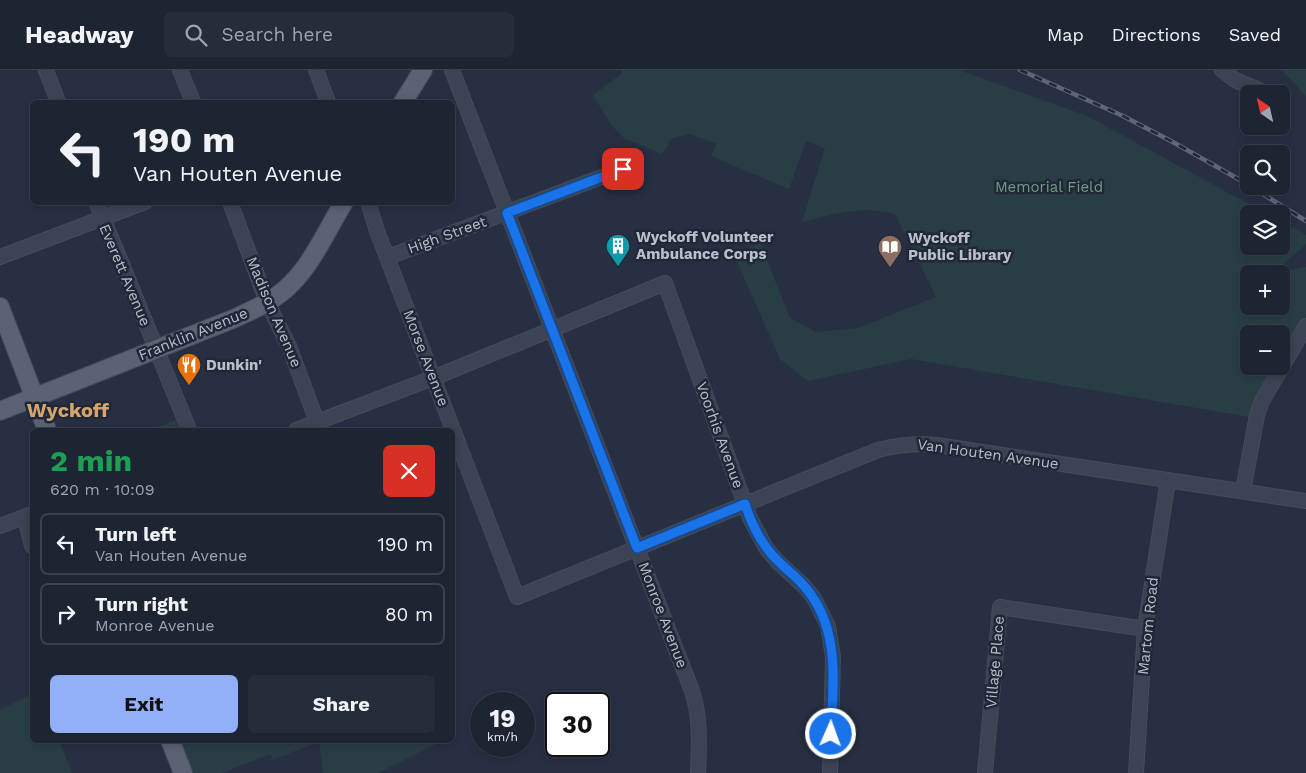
<!DOCTYPE html>
<html lang="en">
<head>
<meta charset="utf-8">
<style>
	:root { --surface:#1d2432; --page:#252c3a; --text:#f1f3f6; --muted:#a0a4ac; --line:#3b414d; --accent:#93aff8 }
	body { margin:0; font-family:"Work Sans",sans-serif; background:var(--page); color:var(--text); height:100vh; display:flex; flex-direction:column; font-size:19px; white-space:nowrap }
	* { box-sizing:border-box; margin:0 }
	p { font-size:16px; color:var(--muted) }
	.icon { flex:none; width:28px; height:28px; fill:none; stroke:currentColor; stroke-width:2; stroke-linecap:round; stroke-linejoin:round }
	.map { position:relative; flex:1; overflow:hidden }
	.details { position:absolute; left:30px; top:358px; width:425px; height:315px; display:flex; flex-direction:column; background:var(--surface); border-radius:8px; box-shadow:0 2px 8px #0003,0 0 0 1px var(--line) }
	.details>* { flex:none }
	.top-card { position:absolute; left:30px; top:30px; width:425px; height:105px; border-radius:8px; box-shadow:0 2px 8px #0003,0 0 0 1px var(--line); background:#1d2432; color:var(--text); overflow:hidden }
	.needle { width:32px; rotate:326deg }
	.tools { position:absolute; left:1240px; top:15px; display:grid; gap:10px }
	.tools a { display:grid; place-items:center; width:50px; height:50px; border-radius:8px; background:var(--surface); box-shadow:0 2px 8px #0003,0 0 0 1px var(--line); font-size:25px }
	.speed { position:absolute; left:470px; top:622px; display:flex; gap:10px; font-size:25px; font-weight:700; text-align:center }
	.speed>* { display:grid; place-content:center; width:65px; height:65px; border-radius:50%; background:var(--surface); box-shadow:0 2px 8px #0003,0 0 0 1px var(--line); line-height:1 }
	.speed small { font-size:12px; font-weight:400 }
	.speed .limit { border:2px solid #111; border-radius:8px; background:#fff; color:#111 }
	.pin { position:absolute; display:grid; place-items:center; width:42px; height:42px; color:#fff; margin:-21px; border-radius:10px; box-shadow:0 2px 8px #0006 }
	.me { position:absolute; width:55px; margin:-28px; rotate:2deg; stroke-linejoin:round; filter:drop-shadow(0 0 4px #0008) }
	.turn { display:flex; align-items:center; gap:18px; height:105px; padding:0 20px; font-size:22px }
	.turn .icon { width:65px; height:65px; stroke-width:2.5 }
	.turn b { display:block; font-size:35px; line-height:42px }
	.round { display:grid; place-items:center; flex:none; width:52px; height:52px; border-radius:8px; background:var(--page) }
	.summary { display:flex; align-items:center; justify-content:space-between; height:85px; padding:0 20px }
	h1 { font-size:30px; font-weight:700; line-height:38px; color:#1e9e55 }
	.action { display:flex; gap:10px; margin-top:auto; padding:10px 20px }
	.action a { flex:1; height:58px; border-radius:8px; background:var(--accent); color:#111; font-size:20px; font-weight:700; line-height:58px; text-align:center }
	.action a+a { background:var(--page); color:var(--text) }
	ul { padding:0; list-style:none }
	li { display:flex; align-items:center; gap:15px; height:62px; margin:0 10px 8px; padding:0 10px; border:2px solid var(--line); border-radius:8px }
	li div { flex:1 }
	li b { display:block; font-size:19px }
	li em { font-style:normal }
	header { display:flex; align-items:center; gap:30px; box-sizing:border-box; height:70px; padding:0 25px; background:var(--surface); border-bottom:1px solid var(--line) }
	header strong { font-size:24px }
	nav { display:flex; gap:28px; margin-inline-start:auto; font-size:18px }
	.search { width:350px; height:45px; background:var(--page); display:flex; align-items:center; gap:12px; box-sizing:border-box; padding:0 18px; border-radius:8px; color:var(--muted); font-size:19px }
	.map>svg:first-child { display:block }
	.green { fill:#293e44; fill-rule:evenodd }
	.lines { fill:none; stroke-linecap:round; stroke-linejoin:round }
	.minor-casing { stroke:#454c5c; stroke-width:16 }
	.major-casing { stroke:#454c5c; stroke-width:20 }
	.minor { stroke:#3c4353; stroke-width:14 }
	.major { stroke:#5a6273; stroke-width:18 }
	.rail-casing { stroke:#5e667a; stroke-width:4.5 }
	.rail { stroke:#202838; stroke-width:2.5; stroke-dasharray:8; stroke-linecap:butt }
	.route-casing { stroke:#114b97; stroke-width:12 }
	.route { stroke:#1a73e8; stroke-width:9 }
	.labels { text-anchor:middle; stroke-width:5; stroke-linejoin:round; paint-order:stroke }
	.park-label { font-size:15px; fill:#709d7f; stroke:#202838 }
	.street-label { font-size:15px; fill:#b9becc; stroke:#202838 }
	.poi-label { font-size:15px; font-weight:bold; fill:#b9becc; stroke:#202838; text-anchor:start }
	.district-label { font-size:20px; font-weight:bold; fill:#d6a56b; stroke:#202838 }
</style>
</head>
<body>
<header>
<strong>Headway</strong>
<div class="search"><svg class="icon" aria-label="search" viewBox="0 0 24 24"><circle cx="10" cy="10" r="6"/><path d="M15 15l6 6"/></svg>Search here</div>
<nav><a>Map</a><a>Directions</a><a>Saved</a></nav>
</header>
<div class="map">
<svg width="1306" height="703" viewBox="0 0 1306 703">
	<rect width="100%" height="100%" fill="#273043"/>
	<path class="green" d="M623,0H959L1087,46L1267,144H1249V176H1281V151L1306,165V174L1272,204H1249V236H1281V204H1274L1306,197V256L1256,348L911,289L808,311L780,289L734,185L760,173L790,248L816,262L859,258L936,227L895,144C864,135 832,144 802,152L825,78L806,71L789,119L711,86L717,74L690,64L672,68L662,84L625,69L612,56L593,25L620,5ZM1249,264H1281V296H1249Z
		M1282,0H1306V26Z
		M176,350L180,360H150Z
		M32,624V670H59L72,703H0V640Z
		M174,670H444L378,703H323L319,672L272,690L271,684L222,703H186Z"/>
	<g class="lines">
		<defs>
			<path id="minor" d="M46,0L58,32
				M180,0L193,32
				M316,0L328,32
				M452,0L692,621C701,648 699,675 698,703
				M1222,0L1235,10L1259,20
				M96,132L120,189L189,360
				M230,132L267,232L289,276L317,352
				M368,132L377,161L517,527L878,380C898,375 916,373 936,375L1306,431
				M0,187L145,132
				M388,187L623,99
				M296,360L433,308L665,213L750,448L766,478L778,492L804,516L814,528L828,556L833,587L830,703
				M1243,421L1257,345L1262,331L1306,256
				M25,447L32,476
				M0,456L32,444
				M985,703L1000,537L1145,559
				M1136,703L1145,559L1168,410"/>
			<path id="major" d="M403,32L423,0
				M0,237L47,360
				M0,341L233,249C253,240 276,230 292,213C313,192 328,158 344,132
				M170,670L183,703"/>
		</defs>
		<use href="#minor" class="minor-casing"/>
		<use href="#major" class="major-casing"/>
		<use href="#minor" class="minor"/>
		<use href="#major" class="major"/>
		<defs>
			<path id="rail" d="M1020,0L1123,46L1171,71L1249,115
				M1250,116L1306,151"/>
		</defs>
		<use href="#rail" class="rail-casing"/>
		<use href="#rail" class="rail"/>
	</g>
	<g class="lines">
		<defs>
			<path id="route" d="M623,99L507,143L637,478L745,434C752,456 763,477 780,493C788,501 798,508 805,517C841,559 833,613 831,664"/>
		</defs>
		<use href="#route" class="route-casing"/>
		<use href="#route" class="route"/>
	</g>
	<defs>
		<symbol id="building-pin" viewBox="-11 -11 22 30"><path d="M0 17L-7.5 6A9.5 9.5 0 1 1 7.5 6Z" fill="#0f9aa8" stroke="#202838"/><path d="M-4-6H4V6H1V3H-1V6H-4ZM-2.5-4.3h1.7v1.8h-1.7ZM.8-4.3h1.7v1.8H.8ZM-2.5-1h1.7V.8h-1.7ZM.8-1h1.7V.8H.8Z" fill="#fff"/></symbol>
		<symbol id="library-pin" viewBox="-11 -11 22 30"><path d="M0 17L-7.5 6A9.5 9.5 0 1 1 7.5 6Z" fill="#8d6e63" stroke="#202838"/><path d="M-6-4Q-3-5.5-.7-3.5V5Q-3 3-6 4ZM6-4Q3-5.5 .7-3.5V5Q3 3 6 4Z" fill="#fff"/></symbol>
		<symbol id="restaurant-pin" viewBox="-11 -11 22 30"><path d="M0 17L-7.5 6A9.5 9.5 0 1 1 7.5 6Z" fill="#e8710a" stroke="#202838"/><path d="M-5-6h1v4h1v-4h1v4h1v-4h1v5L-1.5 .5V6h-2V.5L-5-1ZM5-6V6H3V1.5H1.5Q1.5-4 5-6Z" fill="#fff"/></symbol>
	</defs>
	<g fill-rule="evenodd">
		<use href="#building-pin" x="604" y="162" width="28" height="38"/>
		<use href="#library-pin" x="876" y="163" width="28" height="38"/>
		<use href="#restaurant-pin" x="175" y="281" width="28" height="38"/>
	</g>
	<g class="labels">
		<g class="park-label">
			<text x="1049" y="122">Memorial Field</text>
		</g>
		<g class="street-label">
			<text transform="translate(447 165) rotate(-20)" y="5">High Street</text>
			<text transform="translate(125 205) rotate(67)" y="5">Everett Avenue</text>
			<text transform="translate(274 242) rotate(67)" y="5">Madison Avenue</text>
			<text transform="translate(193 264) rotate(-22)" y="5">Franklin Avenue</text>
			<text transform="translate(426 288) rotate(69)" y="5">Morse Avenue</text>
			<text transform="translate(720 365) rotate(70)" y="5">Voorhis Avenue</text>
			<text transform="translate(988 384) rotate(8)" y="5">Van Houten Avenue</text>
			<text transform="translate(663 545) rotate(69)" y="5">Monroe Avenue</text>
			<text transform="translate(1148 556) rotate(-84)" y="5">Martom Road</text>
			<text transform="translate(995 592) rotate(-85)" y="5">Village Place</text>
		</g>
		<g class="poi-label">
			<text x="636" y="172">Wyckoff Volunteer<tspan x="636" dy="17">Ambulance Corps</tspan></text>
			<text x="908" y="173">Wyckoff<tspan x="908" dy="17">Public Library</tspan></text>
			<text x="206" y="300">Dunkin'</text>
		</g>
		<g class="district-label">
			<text x="68" y="347">Wyckoff</text>
		</g>
	</g>
</svg>
<div class="tools">
<a><svg class="needle" viewBox="-14 -14 28 28"><path d="M0-13l5 13h-10z" fill="#e53935"/><path d="M0 13l5-13h-10z" fill="#a0a4ac"/></svg></a>
<a><svg class="icon" aria-label="search" viewBox="0 0 24 24"><circle cx="10" cy="10" r="6"/><path d="M15 15l6 6"/></svg></a>
<a><svg class="icon" aria-label="layers" viewBox="0 0 24 24"><path d="M12 4l9 5-9 5-9-5zM3 14l9 5 9-5"/></svg></a>
<a>+</a>
<a>−</a>
</div>
<div class="speed"><div>19<small>km/h</small></div><div class="limit">30</div></div>
<div class="pin" style="left:623px;top:99px;background:#d93025"><svg class="icon" aria-label="arrive" viewBox="0 0 24 24"><path d="M6 21V4h12l-3 4 3 4H6"/></svg></div>
<svg class="me" style="left:831px;top:664px" viewBox="-20 -20 40 40"><circle r="17" fill="#1a73e8" stroke="#fff" stroke-width="3"/><path d="M0-11L8 9 0 5-8 9z" fill="#fff"/></svg>
<div class="top-card">
<div class="turn"><svg class="icon" aria-label="left" viewBox="0 0 24 24"><path d="M17 20v-9H6M10 6l-5 5 5 5"/></svg><div><b>190 m</b>Van Houten Avenue</div></div>
</div>
<section class="details">
<div class="summary"><div><h1>2 min</h1><p>620 m · 10:09</p></div><a class="round" style="background:#d93025;color:#fff"><svg class="icon" aria-label="close" viewBox="0 0 24 24"><path d="M6 6l12 12M18 6L6 18"/></svg></a></div>
<ul>
<li><svg class="icon" aria-label="left" viewBox="0 0 24 24"><path d="M17 20v-9H6M10 6l-5 5 5 5"/></svg><div><b>Turn left</b><p>Van Houten Avenue</p></div><em>190 m</em></li>
<li><svg class="icon" aria-label="right" viewBox="0 0 24 24"><path d="M7 20v-9h11M14 6l5 5-5 5"/></svg><div><b>Turn right</b><p>Monroe Avenue</p></div><em>80 m</em></li>
</ul>
<div class="action"><a>Exit</a><a>Share</a></div>
</section>
</div>
</body>
</html>
